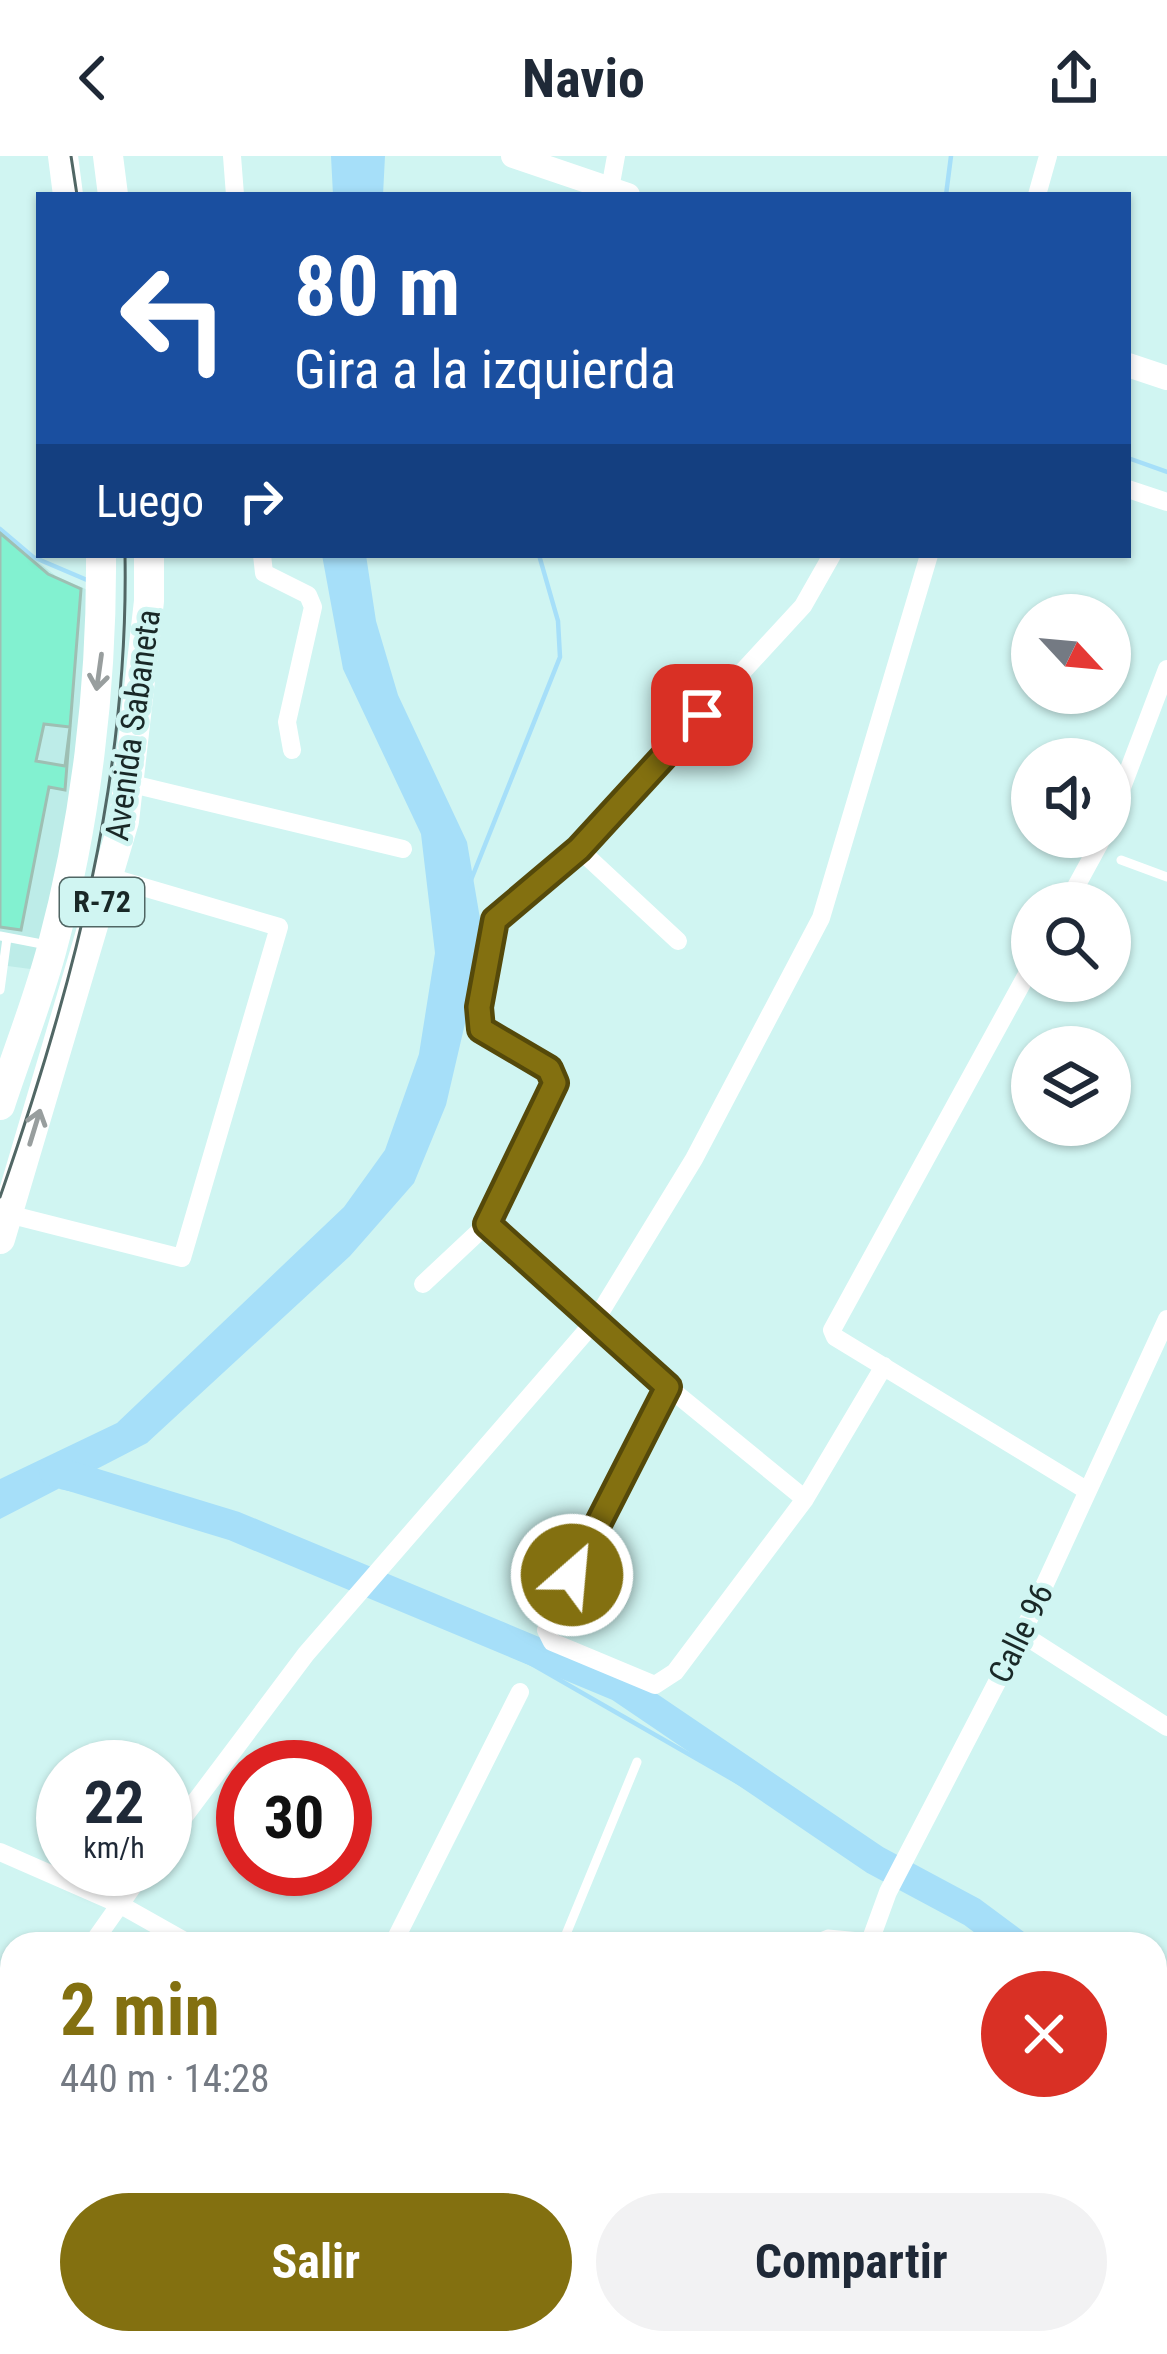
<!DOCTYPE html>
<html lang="es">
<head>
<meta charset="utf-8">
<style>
	:root { --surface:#fff; --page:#f2f2f3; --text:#1f2937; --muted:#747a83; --accent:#837010 }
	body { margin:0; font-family:"Roboto Condensed",sans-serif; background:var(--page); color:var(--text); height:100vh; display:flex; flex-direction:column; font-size:45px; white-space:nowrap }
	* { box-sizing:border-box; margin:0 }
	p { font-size:39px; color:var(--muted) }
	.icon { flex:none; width:66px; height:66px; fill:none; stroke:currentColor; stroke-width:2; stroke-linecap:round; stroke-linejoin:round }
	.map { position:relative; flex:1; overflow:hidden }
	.details { position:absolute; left:0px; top:1776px; width:1167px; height:423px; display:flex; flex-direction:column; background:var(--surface); border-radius:36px 36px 0 0; box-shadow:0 3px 9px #0004 }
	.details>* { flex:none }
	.hud { position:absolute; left:36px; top:36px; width:1095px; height:366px; border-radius:0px; box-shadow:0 3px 9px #0004; background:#1a4fa0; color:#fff; overflow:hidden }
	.needle { width:78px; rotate:116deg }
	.tools { position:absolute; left:1011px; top:438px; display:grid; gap:24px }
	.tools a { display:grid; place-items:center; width:120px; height:120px; border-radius:50%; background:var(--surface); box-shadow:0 3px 9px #0004; font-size:60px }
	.speed { position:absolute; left:36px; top:1584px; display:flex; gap:24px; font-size:60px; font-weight:700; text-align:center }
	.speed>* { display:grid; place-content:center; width:156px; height:156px; border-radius:50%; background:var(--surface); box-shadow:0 3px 9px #0004; line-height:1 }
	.speed small { font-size:30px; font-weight:400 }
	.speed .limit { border:18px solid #d22; background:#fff; color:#111 }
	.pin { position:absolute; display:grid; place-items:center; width:102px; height:102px; color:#fff; margin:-51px; border-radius:24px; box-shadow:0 6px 18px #0006 }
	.me { position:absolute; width:132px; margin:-66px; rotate:27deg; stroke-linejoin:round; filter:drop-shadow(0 0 9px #0008) }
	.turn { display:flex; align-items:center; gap:42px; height:252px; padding:0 60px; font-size:54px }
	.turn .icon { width:156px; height:156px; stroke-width:2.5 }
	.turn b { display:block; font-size:84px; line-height:102px }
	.then { display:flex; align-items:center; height:114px; padding:0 60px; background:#0003; gap:24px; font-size:45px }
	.round { display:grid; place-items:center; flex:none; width:126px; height:126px; border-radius:63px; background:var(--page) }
	.overview { display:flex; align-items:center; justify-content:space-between; height:204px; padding:0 60px }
	h1 { font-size:72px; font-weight:700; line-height:90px; color:var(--accent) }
	.cta { display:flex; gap:24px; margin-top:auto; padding:24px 60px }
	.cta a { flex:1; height:138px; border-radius:72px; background:var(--accent); color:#fff; font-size:48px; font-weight:700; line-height:138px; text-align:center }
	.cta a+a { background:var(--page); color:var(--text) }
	header { display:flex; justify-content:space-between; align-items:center; height:156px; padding:0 60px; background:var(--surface); font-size:54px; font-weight:700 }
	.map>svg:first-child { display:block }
	.built { fill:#bdece8 }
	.water { fill:#a6dff9 }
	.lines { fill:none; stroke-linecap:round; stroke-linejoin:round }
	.stream { stroke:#a6dff9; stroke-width:4.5 }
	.river { stroke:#a6dff9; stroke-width:30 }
	.building { fill:#82f1d0; stroke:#9ebfb3; stroke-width:3; fill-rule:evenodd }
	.service { stroke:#fff; stroke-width:9 }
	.minor { stroke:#fff; stroke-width:18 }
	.tertiary { stroke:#fff; stroke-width:24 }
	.primary { stroke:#fff; stroke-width:30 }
	.tram { stroke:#516765; stroke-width:3 }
	.oneway { stroke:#989e9e }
	.route-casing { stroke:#55490a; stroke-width:30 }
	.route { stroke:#837010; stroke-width:21 }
	.labels { text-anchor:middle; stroke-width:10; stroke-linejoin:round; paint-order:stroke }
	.shield { fill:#d0f5f2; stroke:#506664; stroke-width:3 }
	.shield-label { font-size:30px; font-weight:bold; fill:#192827 }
	.street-label { font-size:33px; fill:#192827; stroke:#d0f5f2 }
</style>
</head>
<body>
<header><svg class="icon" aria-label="back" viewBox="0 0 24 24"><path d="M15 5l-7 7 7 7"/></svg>Navio<svg class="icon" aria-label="share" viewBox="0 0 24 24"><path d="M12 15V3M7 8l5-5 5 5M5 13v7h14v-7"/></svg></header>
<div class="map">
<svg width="1167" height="2198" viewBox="0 0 1167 2198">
	<rect width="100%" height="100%" fill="#d0f5f2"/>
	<path class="built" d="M0,376L56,420L90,435L83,569L38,814L0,809Z"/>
	<path class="water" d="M331,0H385L383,39H333Z
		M322,399H366L376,465L398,539L467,686L484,786L446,949L414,1027L350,1100L147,1287L0,1363V1323L117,1267L344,1051L385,994L419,898L435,797L421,678L343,513Z"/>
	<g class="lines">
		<path class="stream" d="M946,39L951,0
			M1128,302L1167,316
			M0,373L33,401L87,424
			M471,724L560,501L558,465L539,399
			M61,1331L158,1351L354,1430
			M370,1436L530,1507L894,1716
			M904,1721L1018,1788
			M1155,1979L1167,1988"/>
		<path class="river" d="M54,1315L234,1370L620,1531L875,1704L972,1756L1015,1788
			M1155,1966L1167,1981"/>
	</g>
	<path class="building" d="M0,377L48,418L81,433L65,634L49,631L21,774L0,771ZM44,568L70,571L65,610L36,605Z"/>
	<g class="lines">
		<path class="service" d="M1121,704L1167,721
			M0,780L47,789
			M0,834L7,782
			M562,1788L637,1606
			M803,1788L828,1778L871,1782"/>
		<path class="minor" d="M232,0L235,39
			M610,33L616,0
			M1037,39L1048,0
			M1128,333L1167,346
			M262,399L264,417L308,439L313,451L287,566L292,594
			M128,627L403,693
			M1110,663L1167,513
			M579,693L678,785
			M1067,747L1103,681
			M1032,809L832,1174L835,1181L1086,1334
			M8,1058L182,1102L279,771L109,721
			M423,1128L487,1068
			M668,1231L546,1474L552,1486L655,1529L675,1516L805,1343L884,1210
			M805,1343L668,1231L487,1068L555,927L549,913L481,873L479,851L495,764L579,693L803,450L832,399
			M1022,1478L1167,1571
			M165,1686L306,1498L595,1165L694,1003L821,762L929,399
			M0,1696L119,1748L190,1788
			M92,1788L145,1713
			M393,1788L520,1536
			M869,1788L888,1736L1022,1478L1167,1163
			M0,1928L12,1910
			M0,1965L12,1968
			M1155,2067L1167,2074
			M873,2187L922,2198
			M195,2198L201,2187
			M603,2198L607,2187
			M740,2198L744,2187"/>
		<path class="tertiary" d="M513,0L628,39
			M1128,209L1167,222"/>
		<path class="primary" d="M63,0L68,39
			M108,0L113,39
			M0,949C17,897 38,845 52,792C86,666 102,529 101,399
			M0,1083L124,665L149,445V399"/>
		<path class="tram" d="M71,0L77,39
			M0,1041C73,832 129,622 125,399"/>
	</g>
	<defs><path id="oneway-shaft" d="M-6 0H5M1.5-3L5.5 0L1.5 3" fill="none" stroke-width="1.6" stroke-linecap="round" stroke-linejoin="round" transform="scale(3)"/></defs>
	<g class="oneway">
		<use href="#oneway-shaft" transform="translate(99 516) rotate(98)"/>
		<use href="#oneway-shaft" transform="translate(35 971) rotate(-73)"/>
	</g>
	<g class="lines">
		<defs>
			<path id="route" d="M572,1419L668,1231L487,1068L555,927L549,913L481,873L479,851L495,764L579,693L702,559"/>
		</defs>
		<use href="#route" class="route-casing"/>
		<use href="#route" class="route"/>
	</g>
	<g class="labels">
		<rect class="shield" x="60" y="722" width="84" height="48" rx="9"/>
		<g class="shield-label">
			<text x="102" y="756">R-72</text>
		</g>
		<g class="street-label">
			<text transform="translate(132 569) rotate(-82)" y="12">Avenida Sabaneta</text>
			<text transform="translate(1020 1477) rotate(-64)" y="12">Calle 96</text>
		</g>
	</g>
</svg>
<div class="tools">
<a><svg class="needle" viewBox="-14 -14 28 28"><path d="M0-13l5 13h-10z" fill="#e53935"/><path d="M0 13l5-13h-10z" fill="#747a83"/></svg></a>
<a><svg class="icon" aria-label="sound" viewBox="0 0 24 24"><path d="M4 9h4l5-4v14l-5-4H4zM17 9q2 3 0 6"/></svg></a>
<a><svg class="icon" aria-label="search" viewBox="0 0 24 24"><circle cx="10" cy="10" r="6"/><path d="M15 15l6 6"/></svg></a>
<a><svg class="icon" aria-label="layers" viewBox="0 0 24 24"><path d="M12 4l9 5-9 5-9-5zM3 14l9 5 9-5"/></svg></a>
</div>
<div class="speed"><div>22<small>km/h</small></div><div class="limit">30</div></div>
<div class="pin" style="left:702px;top:559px;background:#d93025"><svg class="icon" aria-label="arrive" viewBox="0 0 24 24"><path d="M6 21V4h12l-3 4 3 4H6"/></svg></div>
<svg class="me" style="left:572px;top:1419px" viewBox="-20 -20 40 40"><circle r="17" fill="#837010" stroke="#fff" stroke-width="3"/><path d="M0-11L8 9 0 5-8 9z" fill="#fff"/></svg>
<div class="hud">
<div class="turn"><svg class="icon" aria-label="left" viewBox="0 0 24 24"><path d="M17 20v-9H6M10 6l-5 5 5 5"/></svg><div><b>80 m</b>Gira a la izquierda</div></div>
<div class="then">Luego<svg class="icon" aria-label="right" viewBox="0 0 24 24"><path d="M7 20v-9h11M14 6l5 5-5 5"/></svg></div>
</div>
<section class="details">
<div class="overview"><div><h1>2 min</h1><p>440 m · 14:28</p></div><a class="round" style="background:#d93025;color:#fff"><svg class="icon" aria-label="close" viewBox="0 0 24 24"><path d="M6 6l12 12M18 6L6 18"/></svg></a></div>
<div class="cta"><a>Salir</a><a>Compartir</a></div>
</section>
</div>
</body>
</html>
